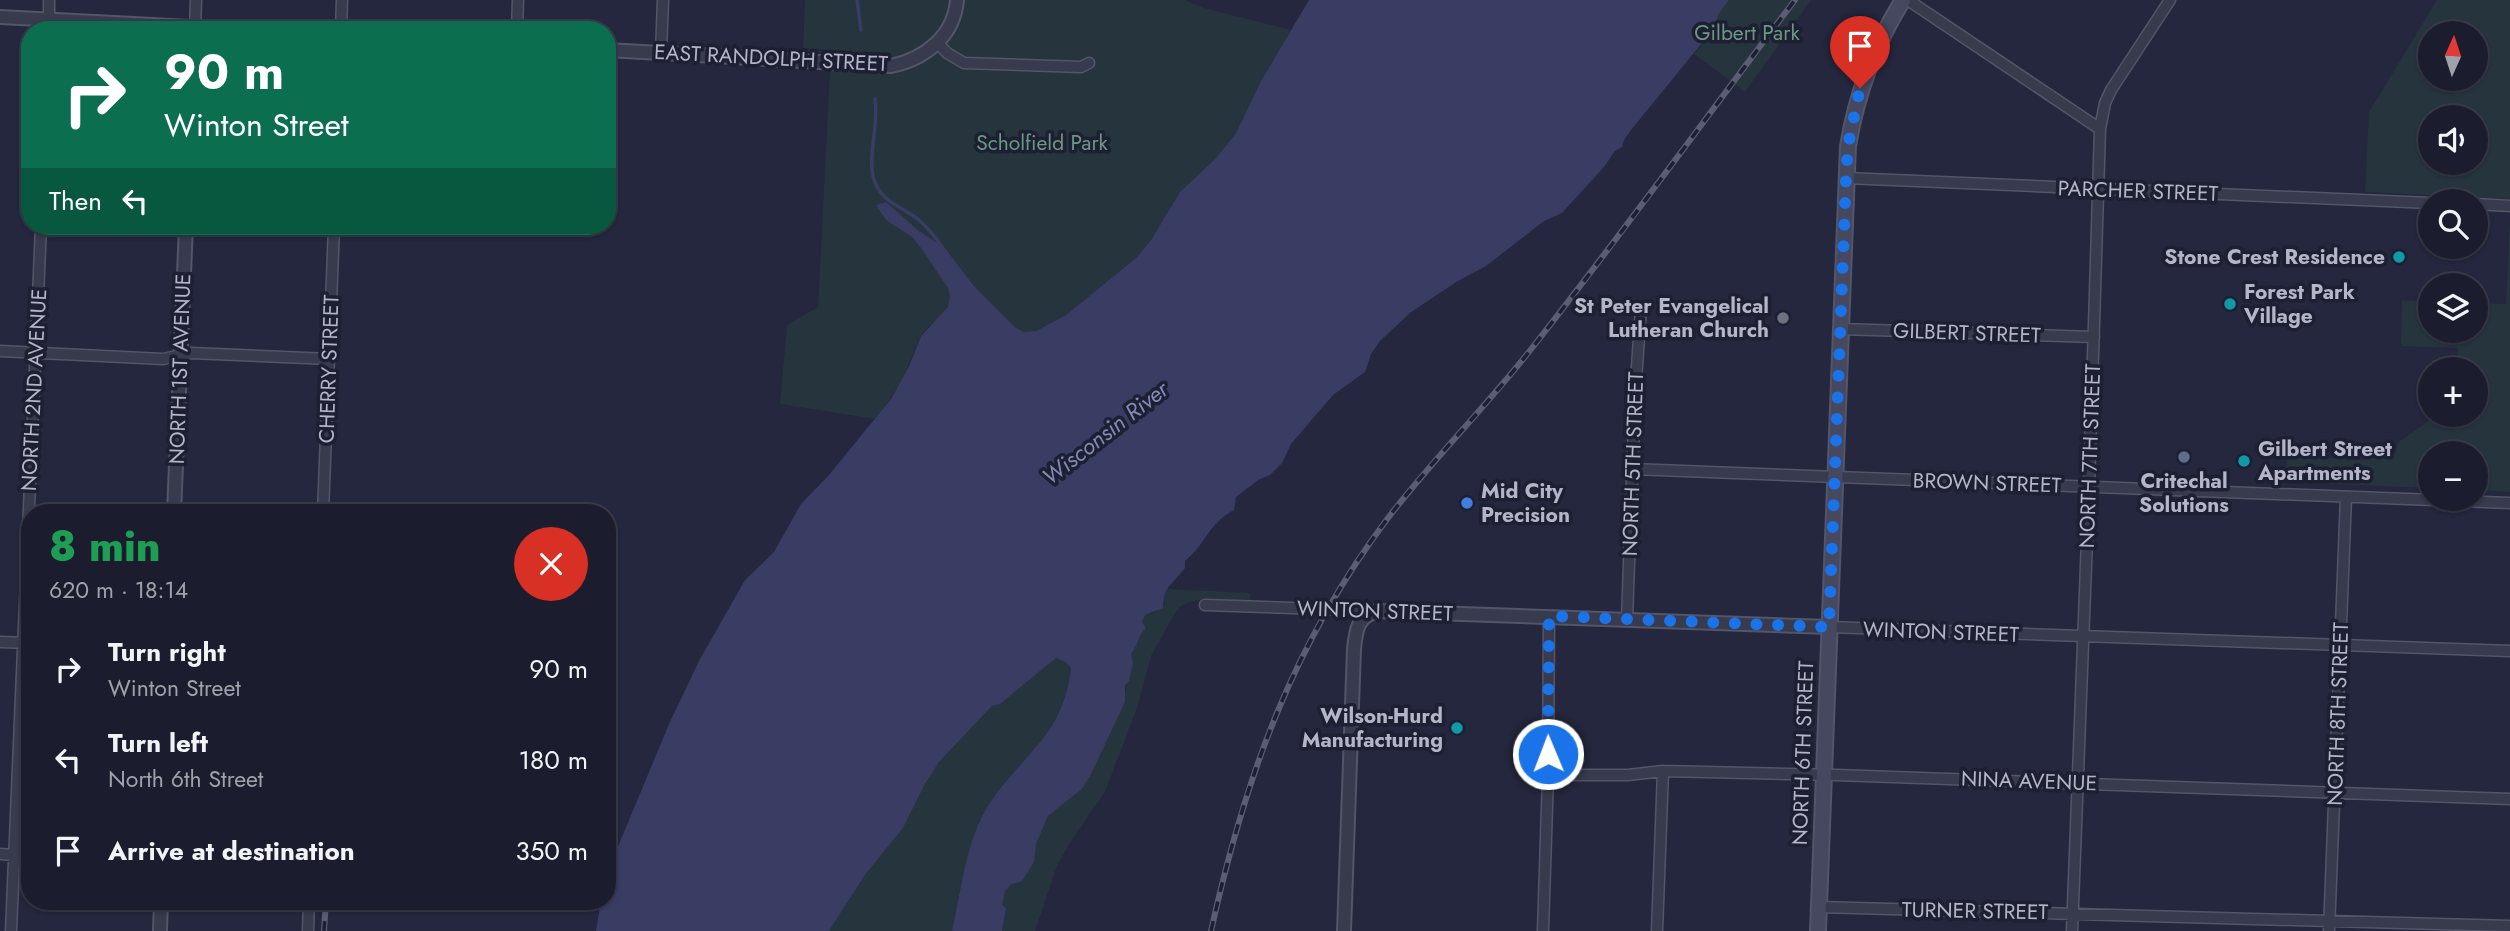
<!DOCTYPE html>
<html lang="en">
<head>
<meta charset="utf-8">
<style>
	:root { --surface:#1b1d2e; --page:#282a3a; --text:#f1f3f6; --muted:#a0a2aa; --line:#393b4a }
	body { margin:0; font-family:Jost,sans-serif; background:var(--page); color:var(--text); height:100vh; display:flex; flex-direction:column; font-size:26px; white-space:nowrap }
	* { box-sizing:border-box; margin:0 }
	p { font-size:23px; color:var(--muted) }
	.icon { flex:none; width:38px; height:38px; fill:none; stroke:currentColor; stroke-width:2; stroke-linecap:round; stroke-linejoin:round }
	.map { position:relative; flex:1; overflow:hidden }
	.side { position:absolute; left:21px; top:504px; width:595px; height:406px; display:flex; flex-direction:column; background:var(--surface); border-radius:28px; box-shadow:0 2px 5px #0004,0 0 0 2px var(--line) }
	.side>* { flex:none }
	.banner { position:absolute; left:21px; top:21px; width:595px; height:214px; border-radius:28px; box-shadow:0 2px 5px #0004,0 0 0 2px var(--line); background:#0b6e4f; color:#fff; overflow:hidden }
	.needle { width:46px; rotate:3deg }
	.tools { position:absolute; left:2418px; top:21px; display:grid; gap:14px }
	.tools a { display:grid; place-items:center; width:70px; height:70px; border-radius:50%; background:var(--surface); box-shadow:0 2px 5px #0004,0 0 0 2px var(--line); font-size:35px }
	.pin { position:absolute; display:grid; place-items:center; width:60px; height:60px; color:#fff; margin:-72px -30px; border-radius:50% 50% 50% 0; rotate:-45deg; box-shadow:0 0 7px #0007 }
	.pin .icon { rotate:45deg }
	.me { position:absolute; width:77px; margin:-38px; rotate:359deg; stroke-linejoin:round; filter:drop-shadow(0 0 5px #0008) }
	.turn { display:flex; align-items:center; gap:24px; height:147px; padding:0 28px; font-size:32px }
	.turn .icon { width:91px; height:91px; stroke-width:2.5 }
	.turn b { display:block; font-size:49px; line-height:60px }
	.then { display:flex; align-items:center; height:66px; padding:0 28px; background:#0003; gap:14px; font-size:26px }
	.round { display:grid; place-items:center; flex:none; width:74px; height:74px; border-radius:37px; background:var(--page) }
	.head { display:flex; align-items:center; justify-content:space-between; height:119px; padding:0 28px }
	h1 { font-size:42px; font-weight:800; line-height:52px; color:#1e9e55 }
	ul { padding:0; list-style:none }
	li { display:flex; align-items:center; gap:21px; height:91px; padding:0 28px }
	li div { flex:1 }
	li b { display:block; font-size:26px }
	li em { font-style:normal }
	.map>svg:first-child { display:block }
	.green { fill:#26343e; fill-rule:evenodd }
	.water { fill:#393d63 }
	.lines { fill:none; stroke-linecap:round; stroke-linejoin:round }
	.stream { stroke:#393d63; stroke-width:3.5 }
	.minor-casing { stroke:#535568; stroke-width:13 }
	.tertiary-casing { stroke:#535568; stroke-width:16 }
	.secondary-casing { stroke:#535568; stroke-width:18 }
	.minor { stroke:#383a4d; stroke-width:10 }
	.tertiary { stroke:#383a4d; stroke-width:12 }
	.secondary { stroke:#464860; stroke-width:14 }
	.rail-casing { stroke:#5a5d74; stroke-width:6 }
	.rail { stroke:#1d1f32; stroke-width:3.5; stroke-dasharray:10; stroke-linecap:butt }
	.route { stroke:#1a73e8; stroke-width:12; stroke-dasharray:0 21.6 }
	.culture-dot { fill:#0f9aa8; stroke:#1d1f32; stroke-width:2.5 }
	.worship-dot { fill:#6b7280; stroke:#1d1f32; stroke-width:2.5 }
	.service-dot { fill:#5c6f8a; stroke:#1d1f32; stroke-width:2.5 }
	.shop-dot { fill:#3f7fe0; stroke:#1d1f32; stroke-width:2.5 }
	.labels { text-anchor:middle; stroke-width:7; stroke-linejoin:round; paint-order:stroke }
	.park-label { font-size:21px; fill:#6c9884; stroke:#1d1f32 }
	.street-label { font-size:21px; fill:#b4b5c8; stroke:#1d1f32 }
	.poi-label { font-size:21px; font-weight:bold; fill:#b4b5c8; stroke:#1d1f32; text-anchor:end }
	.water-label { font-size:23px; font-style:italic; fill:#8489b3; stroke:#1d1f32 }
</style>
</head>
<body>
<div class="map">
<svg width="2510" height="931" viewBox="0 0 2510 931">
	<rect width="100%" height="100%" fill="#24273d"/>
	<path class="green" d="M805,0H1185L1204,8L1291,30L1261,81L1236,133L1216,158L1180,192L1151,240L1136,258L1066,315L1036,331L1024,332L1016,328L974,286L945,248L877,205C887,224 906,229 919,245C926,255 950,285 950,296C951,312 931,323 922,334C916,343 914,354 909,364C900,384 889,402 875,419L780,404L787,325L818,307L831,50L803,48Z
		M1729,0H1811L1745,92L1694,54L1715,27L1718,15Z
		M2437,0H2510V199L2365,192L2369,112ZM2476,33V79H2431V33ZM2476,117V163H2431V117Z
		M2510,220V492L2476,490V453H2431V488L2286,482L2287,456L2364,460L2366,459L2367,454L2392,455L2396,452L2397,443L2438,415H2476V369H2458V348L2401,346L2402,300L2431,302V331H2476V303L2506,304Z
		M1167,589L1250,593V602C1229,602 1192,593 1177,610L1151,656L1138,705L1105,792L1071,841L1057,866L1035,931H1002L1006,908L1002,905L1005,891L1034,862L1036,844L1048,816L1082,789L1125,702C1123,685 1135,671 1131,654L1144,630L1142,622L1146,614H1152L1165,604L1164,596Z
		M1056,658L1067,663L1071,669C1062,741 1017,756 985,811C965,846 961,892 952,931H829L865,875L903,828L925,784L939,762L992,706L1000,704Z"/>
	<path class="water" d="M1309,0H1729L1718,15L1715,27L1631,130L1624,140L1622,147L1615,151L1604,167L1562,213L1544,221L1486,266L1456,282L1410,313L1380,341L1371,354L1365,372L1333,395L1291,444L1282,463L1270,475L1258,480L1236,497L1234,510C1207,525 1206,544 1185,561V568L1167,589L1164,596L1163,608L1145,615L1142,622L1146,628C1138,636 1138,645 1131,654L1133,663L1129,681L1125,686V702L1091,774L1082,789L1048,816L1036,844L1034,862L1022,881L1012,884L1005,891L1002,905L1006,908L1002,931H952C961,892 965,846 985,811C1017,756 1062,741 1071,669L1067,663L1056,658L1000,704L992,706L939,762L925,784L903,828L865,875L829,931H596L601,901H607V873L669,724L699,661L745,580L774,552L801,504L829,475L891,399L909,366L921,336L948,307L950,296L948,288L921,248L912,237L886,220L876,205L886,202L919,231L945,248L974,286L1016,328L1024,332L1036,331L1066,315L1136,258L1151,240L1180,192L1216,158L1236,133L1261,81Z"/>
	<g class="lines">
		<path class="stream" d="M857,0L861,30
			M875,99C879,124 868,154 873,176C879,202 900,205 919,220C929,229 937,239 944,250"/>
		<defs>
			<path id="minor" d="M1908,0L2100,129
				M49,19V0
				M195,27L196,0
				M341,30L342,0
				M517,30L518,0
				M937,42L947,53L964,63L1081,67L1089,63
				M661,52L663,0
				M1846,178L2431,203
				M2476,204L2510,206
				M1840,329L2094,337
				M0,351L163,359L191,353L329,359
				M1632,469L2510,503
				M323,513L334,226
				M1205,605L1377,611
				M1627,619L1635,395L1641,309
				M1829,627L2510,651
				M0,642L30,643
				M1548,775H1628L1663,771L1836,775L2510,799
				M0,854L30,856
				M1819,907L2510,926
				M11,931L41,226
				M308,931L309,901
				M1543,931L1548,775L1549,616
				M1657,931L1663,771
				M2072,931L2089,487L2100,129L2105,103L2111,90L2170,0
				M2329,931L2346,497"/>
			<path id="tertiary" d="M0,17L248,30
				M607,50L891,66C924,59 954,37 957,0
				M174,513L186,226
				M160,931L161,901
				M1344,931L1354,649C1356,630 1357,617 1377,611L1829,627"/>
			<path id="secondary" d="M1818,931L1848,146C1857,92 1874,46 1903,0"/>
		</defs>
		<use href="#minor" class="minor-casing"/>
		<use href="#tertiary" class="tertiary-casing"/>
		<use href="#secondary" class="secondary-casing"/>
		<use href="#minor" class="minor"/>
		<use href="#tertiary" class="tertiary"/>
		<use href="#secondary" class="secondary"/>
		<defs>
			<path id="rail" d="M324,931L326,901
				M1211,931C1245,778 1292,645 1388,518C1433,459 1486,407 1532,348C1622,234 1707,116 1795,0"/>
		</defs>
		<use href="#rail" class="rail-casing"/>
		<use href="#rail" class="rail"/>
	</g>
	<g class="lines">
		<path class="route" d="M1548,754L1549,616L1829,627L1846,178L1848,146L1860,88"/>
	</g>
	<g class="culture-dot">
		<circle cx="2399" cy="257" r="7"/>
		<circle cx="2230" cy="304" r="7"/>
		<circle cx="2244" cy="461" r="7"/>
		<circle cx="1457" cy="728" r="7"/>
	</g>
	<circle class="worship-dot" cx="1783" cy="318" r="7"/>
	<circle class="service-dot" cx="2184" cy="457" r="7"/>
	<circle class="shop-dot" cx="1467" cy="503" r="7"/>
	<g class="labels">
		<g class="park-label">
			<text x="1747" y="40">Gilbert Park</text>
			<text x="1042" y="150">Scholfield Park</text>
		</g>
		<g class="street-label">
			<text transform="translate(771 58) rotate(3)" y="7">EAST RANDOLPH STREET</text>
			<text transform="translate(2138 191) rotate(2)" y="7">PARCHER STREET</text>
			<text transform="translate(1967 333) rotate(2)" y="7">GILBERT STREET</text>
			<text transform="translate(180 369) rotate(-88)" y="7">NORTH 1ST AVENUE</text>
			<text transform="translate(329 369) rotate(-88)" y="7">CHERRY STREET</text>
			<text transform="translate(34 390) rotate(-87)" y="7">NORTH 2ND AVENUE</text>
			<text transform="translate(2090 456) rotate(-88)" y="7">NORTH 7TH STREET</text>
			<text transform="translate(1633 464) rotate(-88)" y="7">NORTH 5TH STREET</text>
			<text transform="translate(1987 483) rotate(2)" y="7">BROWN STREET</text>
			<text transform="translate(1375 611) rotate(2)" y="7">WINTON STREET</text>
			<text transform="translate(1941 632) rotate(2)" y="7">WINTON STREET</text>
			<text transform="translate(2338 714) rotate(-88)" y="7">NORTH 8TH STREET</text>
			<text transform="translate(1803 753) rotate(-88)" y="7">NORTH 6TH STREET</text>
			<text transform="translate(2029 781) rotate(2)" y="7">NINA AVENUE</text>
			<text transform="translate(1975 911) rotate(1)" y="7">TURNER STREET</text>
		</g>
		<g class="poi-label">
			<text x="2385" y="264">Stone Crest Residence</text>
			<text x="2244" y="299" text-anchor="start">Forest Park<tspan x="2244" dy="24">Village</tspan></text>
			<text x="1769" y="313">St Peter Evangelical<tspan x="1769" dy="24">Lutheran Church</tspan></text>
			<text x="2258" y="456" text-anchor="start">Gilbert Street<tspan x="2258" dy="24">Apartments</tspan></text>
			<text x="2184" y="488" text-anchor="middle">Critechal<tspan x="2184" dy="24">Solutions</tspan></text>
			<text x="1481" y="498" text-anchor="start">Mid City<tspan x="1481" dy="24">Precision</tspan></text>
			<text x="1443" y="723">Wilson-Hurd<tspan x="1443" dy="24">Manufacturing</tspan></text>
		</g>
		<g class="water-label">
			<text transform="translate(1105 433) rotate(-38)" y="8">Wisconsin River</text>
		</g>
	</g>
</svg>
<div class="tools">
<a><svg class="needle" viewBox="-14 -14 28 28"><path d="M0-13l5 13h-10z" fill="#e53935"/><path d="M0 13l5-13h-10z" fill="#a0a2aa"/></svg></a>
<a><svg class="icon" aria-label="sound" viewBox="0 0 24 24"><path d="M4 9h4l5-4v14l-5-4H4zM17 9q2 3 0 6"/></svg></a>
<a><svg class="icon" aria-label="search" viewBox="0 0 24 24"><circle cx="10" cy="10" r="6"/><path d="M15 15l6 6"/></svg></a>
<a><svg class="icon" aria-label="layers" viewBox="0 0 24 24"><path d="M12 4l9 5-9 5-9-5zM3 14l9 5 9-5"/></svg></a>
<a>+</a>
<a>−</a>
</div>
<div class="pin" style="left:1860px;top:88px;background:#d93025"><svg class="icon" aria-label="arrive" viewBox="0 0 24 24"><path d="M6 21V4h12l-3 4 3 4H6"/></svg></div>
<svg class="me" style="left:1548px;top:754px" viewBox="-20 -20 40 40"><circle r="17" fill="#1a73e8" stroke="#fff" stroke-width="3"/><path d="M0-11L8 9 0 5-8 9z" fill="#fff"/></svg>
<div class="banner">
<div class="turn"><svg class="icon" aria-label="right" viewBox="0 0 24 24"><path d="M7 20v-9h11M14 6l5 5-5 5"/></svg><div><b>90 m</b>Winton Street</div></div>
<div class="then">Then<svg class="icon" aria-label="left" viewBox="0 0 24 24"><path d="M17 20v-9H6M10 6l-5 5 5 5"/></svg></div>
</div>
<section class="side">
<div class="head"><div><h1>8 min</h1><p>620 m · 18:14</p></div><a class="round" style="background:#d93025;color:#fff"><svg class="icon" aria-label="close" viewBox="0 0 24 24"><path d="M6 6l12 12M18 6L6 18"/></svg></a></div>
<ul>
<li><svg class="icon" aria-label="right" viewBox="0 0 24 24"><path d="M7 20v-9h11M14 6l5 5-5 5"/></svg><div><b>Turn right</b><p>Winton Street</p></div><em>90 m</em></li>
<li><svg class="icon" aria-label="left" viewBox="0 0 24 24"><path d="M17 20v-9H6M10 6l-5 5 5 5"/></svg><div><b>Turn left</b><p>North 6th Street</p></div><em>180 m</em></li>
<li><svg class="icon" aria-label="arrive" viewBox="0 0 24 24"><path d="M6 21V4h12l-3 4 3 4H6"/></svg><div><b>Arrive at destination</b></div><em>350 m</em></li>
</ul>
</section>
</div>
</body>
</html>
